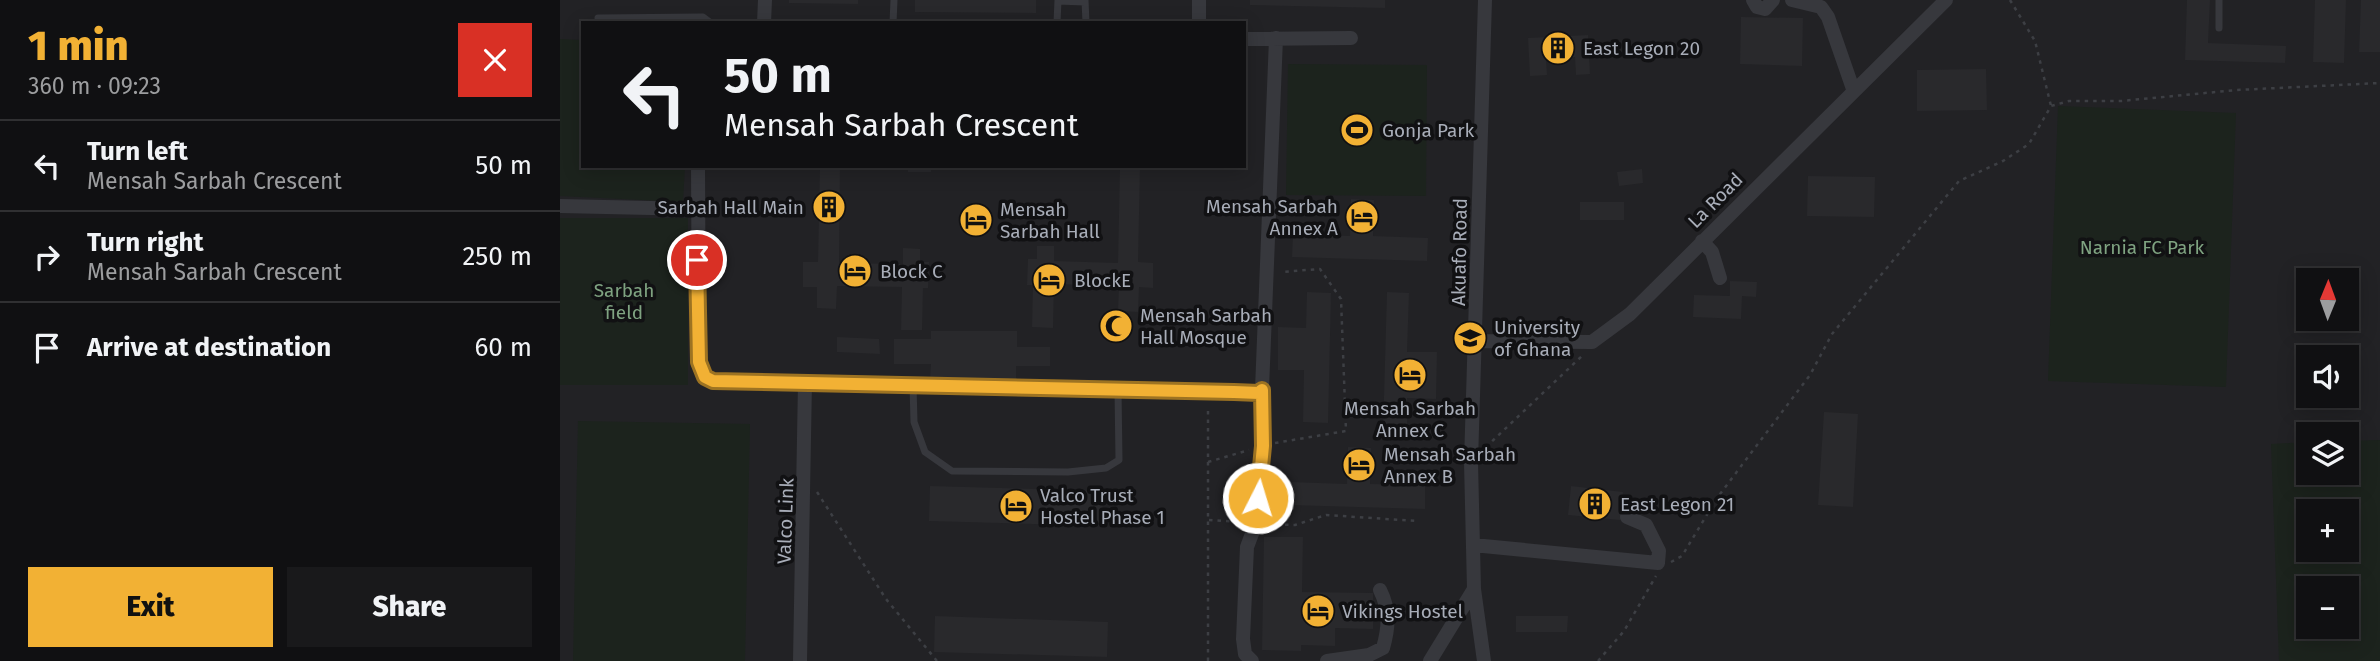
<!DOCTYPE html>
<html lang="en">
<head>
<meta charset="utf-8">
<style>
	:root { --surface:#101012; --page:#19191b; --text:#f1f3f6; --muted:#9c9d9f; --line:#303032; --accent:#f2b134 }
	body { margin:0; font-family:"Fira Sans",sans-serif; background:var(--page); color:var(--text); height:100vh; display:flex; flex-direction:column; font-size:26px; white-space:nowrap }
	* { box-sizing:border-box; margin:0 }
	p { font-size:23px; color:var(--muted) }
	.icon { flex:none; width:38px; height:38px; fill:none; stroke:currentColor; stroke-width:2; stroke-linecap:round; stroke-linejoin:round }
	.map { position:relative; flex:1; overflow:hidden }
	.side { display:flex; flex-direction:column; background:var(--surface); width:560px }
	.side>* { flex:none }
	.hud { position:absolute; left:21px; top:21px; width:665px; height:147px; border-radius:0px; box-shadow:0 4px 18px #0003,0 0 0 2px var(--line); background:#101012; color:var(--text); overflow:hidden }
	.needle { width:46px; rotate:1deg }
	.buttons { position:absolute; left:1736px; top:268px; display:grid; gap:14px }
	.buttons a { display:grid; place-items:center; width:63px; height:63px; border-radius:0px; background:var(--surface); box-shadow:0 4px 18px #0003,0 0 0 2px var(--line); font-size:35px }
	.pin { position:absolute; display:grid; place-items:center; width:60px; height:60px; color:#fff; margin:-30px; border:4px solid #fff; border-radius:50%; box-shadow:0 2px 7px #0007 }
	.me { position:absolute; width:77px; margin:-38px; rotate:5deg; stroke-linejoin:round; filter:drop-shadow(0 0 5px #0008) }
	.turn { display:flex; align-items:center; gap:24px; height:147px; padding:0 28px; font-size:32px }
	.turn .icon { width:91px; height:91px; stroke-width:2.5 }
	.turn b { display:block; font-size:49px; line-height:60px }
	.round { display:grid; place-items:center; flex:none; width:74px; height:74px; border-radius:0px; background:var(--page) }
	.headline { display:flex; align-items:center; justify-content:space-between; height:119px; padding:0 28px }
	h1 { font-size:42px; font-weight:800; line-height:52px; color:var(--accent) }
	.cta { display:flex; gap:14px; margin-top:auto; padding:14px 28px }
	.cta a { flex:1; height:80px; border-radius:0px; background:var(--accent); color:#111; font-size:28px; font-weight:800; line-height:80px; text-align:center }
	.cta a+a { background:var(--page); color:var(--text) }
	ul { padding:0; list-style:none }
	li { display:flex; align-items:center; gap:21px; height:91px; padding:0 28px; border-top:2px solid var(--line) }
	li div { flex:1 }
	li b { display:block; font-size:26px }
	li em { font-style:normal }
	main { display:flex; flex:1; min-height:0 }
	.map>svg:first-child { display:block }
	.built { fill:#222225; fill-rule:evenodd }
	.green { fill:#1c231d; fill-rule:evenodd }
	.building { fill:#29292c }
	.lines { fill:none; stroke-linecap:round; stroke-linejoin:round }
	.path { stroke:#3d3f44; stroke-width:2.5; stroke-dasharray:3.5 5; stroke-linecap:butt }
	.lane { stroke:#37383d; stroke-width:7 }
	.street { stroke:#37383d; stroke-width:14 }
	.route-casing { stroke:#9d7322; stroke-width:18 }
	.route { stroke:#f2b134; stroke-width:12 }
	.labels { text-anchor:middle; stroke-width:7; stroke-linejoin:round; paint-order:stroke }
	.poi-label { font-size:19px; fill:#a8adb8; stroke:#111113; text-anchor:start }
	.street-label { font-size:19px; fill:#a8adb8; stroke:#111113 }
	.park-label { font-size:19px; fill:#7fa381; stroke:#111113 }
</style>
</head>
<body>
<main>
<section class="side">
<div class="headline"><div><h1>1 min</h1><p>360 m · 09:23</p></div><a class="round" style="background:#d93025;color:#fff"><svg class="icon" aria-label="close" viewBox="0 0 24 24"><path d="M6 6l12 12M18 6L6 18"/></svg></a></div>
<ul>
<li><svg class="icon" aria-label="left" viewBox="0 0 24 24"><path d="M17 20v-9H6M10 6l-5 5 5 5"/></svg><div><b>Turn left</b><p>Mensah Sarbah Crescent</p></div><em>50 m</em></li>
<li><svg class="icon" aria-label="right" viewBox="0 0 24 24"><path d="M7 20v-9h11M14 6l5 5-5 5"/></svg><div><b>Turn right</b><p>Mensah Sarbah Crescent</p></div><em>250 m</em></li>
<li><svg class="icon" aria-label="arrive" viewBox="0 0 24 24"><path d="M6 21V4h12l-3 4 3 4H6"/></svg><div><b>Arrive at destination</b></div><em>60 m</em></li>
</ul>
<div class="cta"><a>Exit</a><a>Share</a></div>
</section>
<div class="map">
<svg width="1820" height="661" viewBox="0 0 1820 661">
	<rect width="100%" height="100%" fill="#161618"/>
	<path class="built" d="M0,0H1820V661H0ZM23,23H684V166H23ZM1748,280H1787V318H1748ZM1748,357H1787V396H1748ZM1748,434H1787V472H1748ZM1748,511H1787V550H1748ZM1748,588H1787V626H1748Z"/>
	<path class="green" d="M0,39L23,40V166H125L123,202L0,196Z
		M728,64L867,65L866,196L726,195Z
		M1498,106L1676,113L1666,387L1488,381Z
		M0,218H128V385H0Z
		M18,421L190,424L185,661H13Z
		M1820,440V661H1719L1711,444L1748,442V472H1787V441ZM1787,511V550H1748V511ZM1787,588V626H1748V588Z"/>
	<path class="building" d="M229,0H298V4L229,3Z
		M355,0H476V13L355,12Z
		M690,0H825V8L690,5Z
		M1627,0H1650L1648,43L1726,46L1725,63L1625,60Z
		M1755,0H1786L1784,63L1753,62Z
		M1801,0H1820V52H1799Z
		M1181,17L1243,18L1242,66L1180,64Z
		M1028,35L1030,74L1016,75L1015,57L986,59L987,75L970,76L968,38Z
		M1426,69L1427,110L1357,111V70Z
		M260,166H280L279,263L343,264V248L360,249V262H369L368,288H363L362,330H341L342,287L277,286L276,309L257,308V287H243V262H258Z
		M348,166H371V172H348Z
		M560,166H580L578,262L593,263V288L579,287L578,312L558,311L559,286L494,284L493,328L472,327L473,285H467L468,259H477V246H494V261L558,263Z
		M1082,169L1083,183L1059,186L1057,172Z
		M1248,176L1315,177L1314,217L1247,216Z
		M791,199L814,200L813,236L868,238L867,261L732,257L733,234L790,236Z
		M1020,202H1064V220H1020Z
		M1170,281L1197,282L1196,297L1182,296L1181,319L1133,317L1134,295L1170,296Z
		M747,292L771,293L768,423L743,422L744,370H718V327L746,328Z
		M827,292L849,293L847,352H877L876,399L847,398V432L823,431Z
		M547,312L564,313V339L549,340Z
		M371,331H457V347H490V366H456V380L370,379L371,364H334V339H371Z
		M277,337L319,339L320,354L277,352Z
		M1264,412L1298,414L1293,507L1258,505Z
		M788,447L811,448L810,484L865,485V509L729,505L730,482L787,484Z
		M370,486L543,491L542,526L369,521Z
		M1011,486L1063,492L1060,520L1008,515Z
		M704,537H743L742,592L813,593V629L775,628V646L741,645V651L702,650Z
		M375,616L548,622L547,657L374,652Z
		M956,616H1008L1007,632H956Z"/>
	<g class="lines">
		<path class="path" d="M1450,0L1475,41L1491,106
			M715,443L786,431L781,299L760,269L721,272
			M926,447L1023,355
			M648,462L689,450
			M257,492L326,599L377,661
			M649,520L681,522
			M708,524L735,525L766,515L857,521
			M1111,562L1122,556L1157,498L1250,375L1272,334L1399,181L1443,161L1469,144L1491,106L1509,101H1561L1677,90L1820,83
			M648,661V406
			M1038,661L1064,631L1096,576"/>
		<path class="lane" d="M525,0L526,23
			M498,1L525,2
			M38,18L143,17L151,23
			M333,23L334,0
			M497,23L498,0
			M1659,28V0
			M353,385L354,422L365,452L392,471L508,472L546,468L559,460L558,390"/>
		<path class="street" d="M1193,0L1197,7L1205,9L1213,0
			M1232,0L1261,7L1268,17L1293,89
			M204,23L205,0
			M639,23V0
			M684,39L791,38
			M138,166L139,362L145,377L153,381L699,393L702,389
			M0,206L136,209
			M1142,241L1152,252L1160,278
			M916,341L1032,342L1070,314L1386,0
			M913,545L1098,563L1099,551L1086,525L1067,517
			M240,661L245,382
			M692,661L685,654L683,639L687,547L696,523L703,446L702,389L716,38
			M767,661L809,655L823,648C829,627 830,610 820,590
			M870,661L914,589
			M924,661L914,589L911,462L925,0"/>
	</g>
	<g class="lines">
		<defs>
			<path id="route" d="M137,260L139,362L145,377L153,381L674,392L699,393L702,390L703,446L698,498"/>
		</defs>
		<use href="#route" class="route-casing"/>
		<use href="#route" class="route"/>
	</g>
	<defs>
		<symbol id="building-disc" viewBox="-11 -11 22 22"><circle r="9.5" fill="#f2b134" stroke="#111113"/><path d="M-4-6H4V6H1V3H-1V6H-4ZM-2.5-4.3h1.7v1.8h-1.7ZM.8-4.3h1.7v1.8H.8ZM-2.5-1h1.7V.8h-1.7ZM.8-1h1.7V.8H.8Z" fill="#111"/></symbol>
		<symbol id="stadium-disc" viewBox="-11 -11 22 22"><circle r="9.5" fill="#f2b134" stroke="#111113"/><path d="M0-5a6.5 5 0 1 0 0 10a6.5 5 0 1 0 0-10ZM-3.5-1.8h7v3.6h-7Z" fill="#111"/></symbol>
		<symbol id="hotel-disc" viewBox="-11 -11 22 22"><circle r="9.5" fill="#f2b134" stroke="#111113"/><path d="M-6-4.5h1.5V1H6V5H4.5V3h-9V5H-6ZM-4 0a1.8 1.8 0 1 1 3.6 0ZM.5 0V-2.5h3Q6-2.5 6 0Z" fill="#111"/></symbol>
		<symbol id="mosque-disc" viewBox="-11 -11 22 22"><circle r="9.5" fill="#f2b134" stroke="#111113"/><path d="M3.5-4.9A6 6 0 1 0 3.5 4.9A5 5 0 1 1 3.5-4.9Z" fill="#111"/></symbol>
		<symbol id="university-disc" viewBox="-11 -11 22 22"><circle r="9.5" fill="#f2b134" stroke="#111113"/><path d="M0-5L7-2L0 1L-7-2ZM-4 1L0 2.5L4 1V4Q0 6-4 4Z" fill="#111"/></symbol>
	</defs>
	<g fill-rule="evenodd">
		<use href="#building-disc" x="979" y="29" width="38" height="38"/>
		<use href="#stadium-disc" x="778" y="111" width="38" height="38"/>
		<use href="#building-disc" x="250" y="188" width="38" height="38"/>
		<use href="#hotel-disc" x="783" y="198" width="38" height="38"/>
		<use href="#hotel-disc" x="397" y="201" width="38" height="38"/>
		<use href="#hotel-disc" x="276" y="252" width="38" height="38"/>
		<use href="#hotel-disc" x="470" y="261" width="38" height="38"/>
		<use href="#mosque-disc" x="537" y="307" width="38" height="38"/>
		<use href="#university-disc" x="891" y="319" width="38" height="38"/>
		<use href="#hotel-disc" x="831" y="356" width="38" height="38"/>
		<use href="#hotel-disc" x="780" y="446" width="38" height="38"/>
		<use href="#building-disc" x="1016" y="485" width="38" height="38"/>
		<use href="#hotel-disc" x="437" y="487" width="38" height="38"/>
		<use href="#hotel-disc" x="739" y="592" width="38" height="38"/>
	</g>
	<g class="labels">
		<g class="poi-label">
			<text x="1023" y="55">East Legon 20</text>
			<text x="822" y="137">Gonja Park</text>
			<text x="778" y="213" text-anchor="end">Mensah Sarbah<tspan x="778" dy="22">Annex A</tspan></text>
			<text x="244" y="214" text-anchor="end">Sarbah Hall Main</text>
			<text x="440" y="216">Mensah<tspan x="440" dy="22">Sarbah Hall</tspan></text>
			<text x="320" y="278">Block C</text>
			<text x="514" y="287">BlockE</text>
			<text x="580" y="322">Mensah Sarbah<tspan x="580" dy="22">Hall Mosque</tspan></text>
			<text x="934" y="334">University<tspan x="934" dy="22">of Ghana</tspan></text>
			<text x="850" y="415" text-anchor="middle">Mensah Sarbah<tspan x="850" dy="22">Annex C</tspan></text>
			<text x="824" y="461">Mensah Sarbah<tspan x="824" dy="22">Annex B</tspan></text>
			<text x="480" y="502">Valco Trust<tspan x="480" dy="22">Hostel Phase 1</tspan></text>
			<text x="1060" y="511">East Legon 21</text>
			<text x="782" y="618">Vikings Hostel</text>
		</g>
		<g class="street-label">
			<text transform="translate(1155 200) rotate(-45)" y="7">La Road</text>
			<text transform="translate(899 252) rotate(-89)" y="7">Akuafo Road</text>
			<text transform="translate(225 521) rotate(-88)" y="7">Valco Link</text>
		</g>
		<g class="park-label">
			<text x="1582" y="254">Narnia FC Park</text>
			<text x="64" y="297">Sarbah<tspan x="64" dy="22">field</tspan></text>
		</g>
	</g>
</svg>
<div class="buttons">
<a><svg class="needle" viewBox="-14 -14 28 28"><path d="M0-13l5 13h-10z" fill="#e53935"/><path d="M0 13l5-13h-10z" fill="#9c9d9f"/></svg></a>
<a><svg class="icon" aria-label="sound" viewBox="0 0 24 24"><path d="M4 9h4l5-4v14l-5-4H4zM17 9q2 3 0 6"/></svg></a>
<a><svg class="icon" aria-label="layers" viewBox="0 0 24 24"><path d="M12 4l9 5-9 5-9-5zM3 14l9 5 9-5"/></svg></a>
<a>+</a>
<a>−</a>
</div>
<div class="pin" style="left:137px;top:260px;background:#d93025"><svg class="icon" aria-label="arrive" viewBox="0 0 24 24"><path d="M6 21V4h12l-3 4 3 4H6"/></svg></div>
<svg class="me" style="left:698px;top:498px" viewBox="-20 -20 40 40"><circle r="17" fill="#f2b134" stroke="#fff" stroke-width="3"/><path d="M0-11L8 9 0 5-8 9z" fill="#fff"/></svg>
<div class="hud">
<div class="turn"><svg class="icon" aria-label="left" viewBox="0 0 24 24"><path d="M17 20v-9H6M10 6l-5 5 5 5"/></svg><div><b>50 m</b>Mensah Sarbah Crescent</div></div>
</div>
</div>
</main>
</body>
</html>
